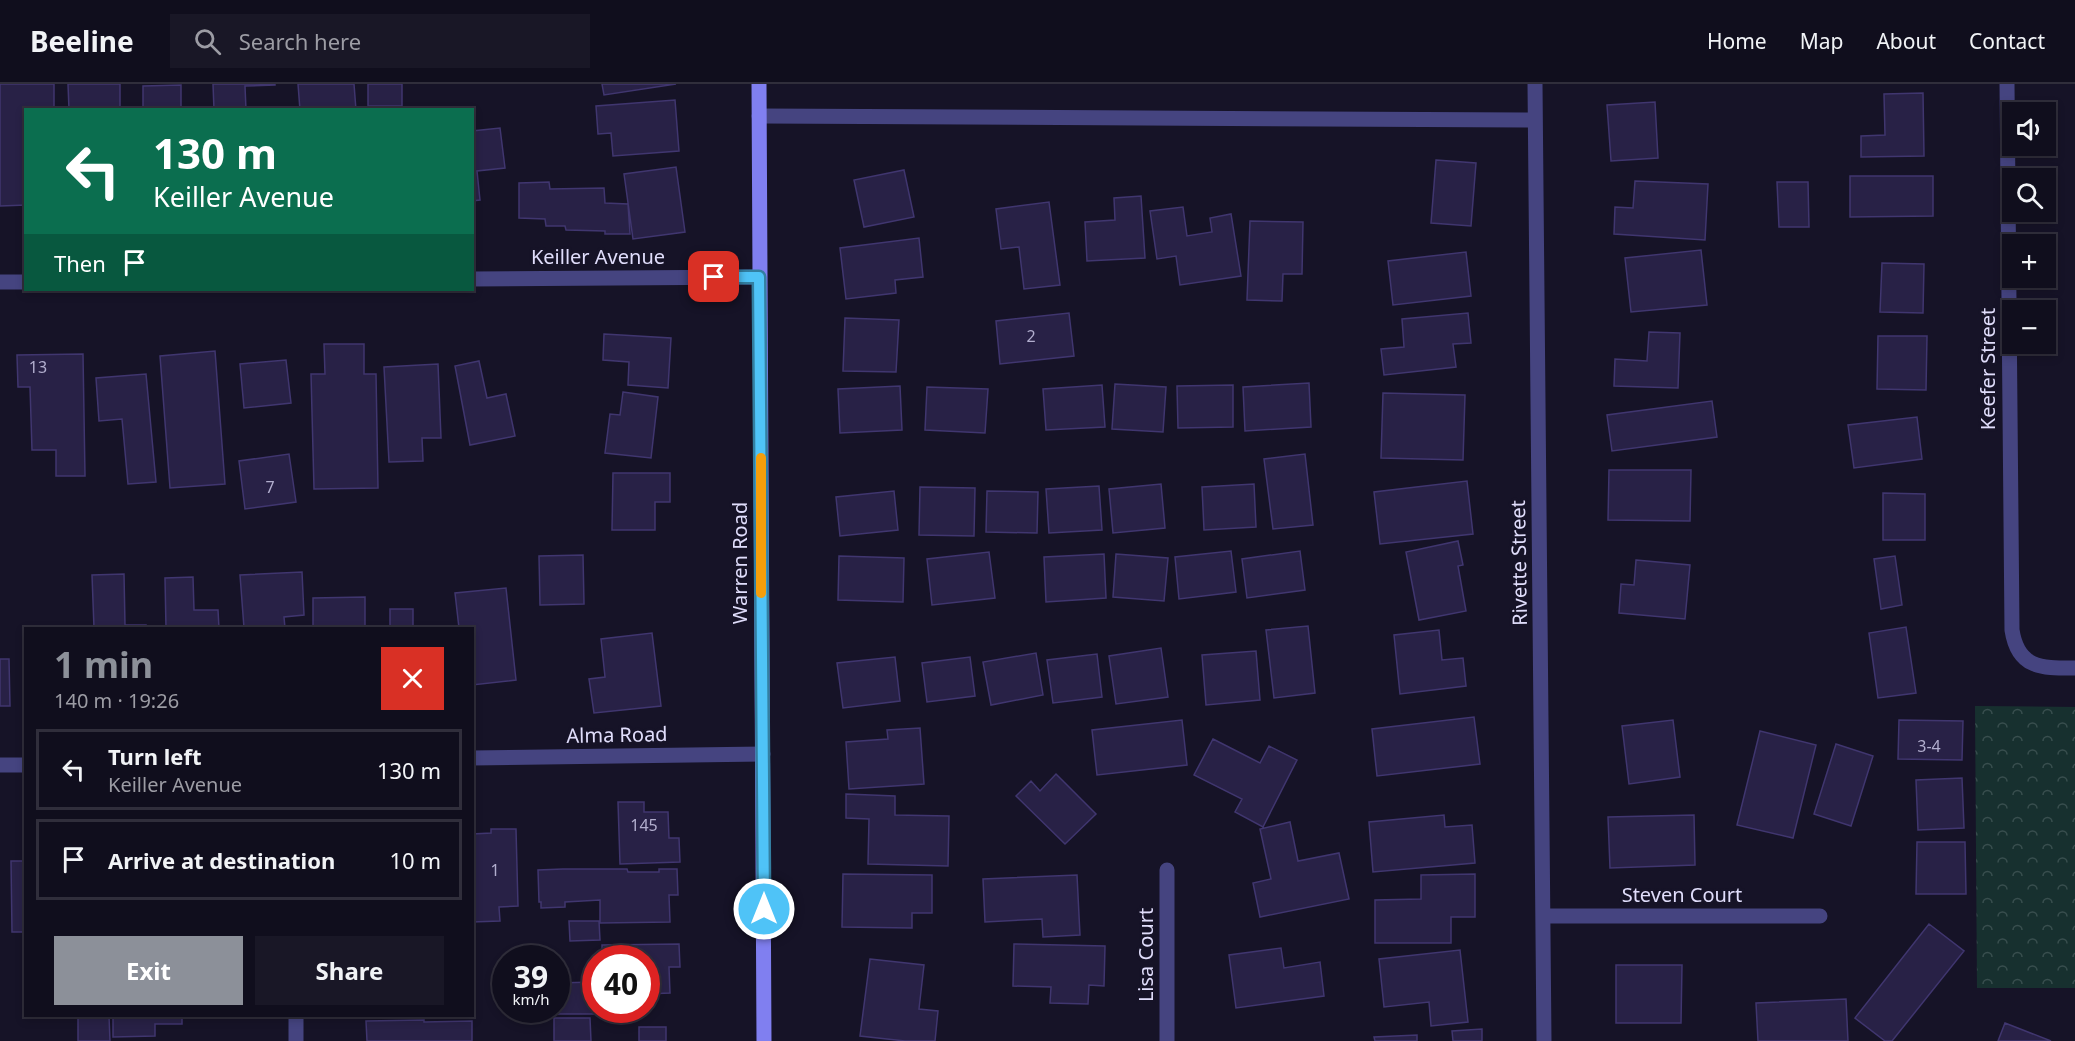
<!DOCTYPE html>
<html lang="en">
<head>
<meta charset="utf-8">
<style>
	:root { --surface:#100e1d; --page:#191726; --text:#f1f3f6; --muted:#9c9ca4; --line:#302e3b; --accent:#8c9099 }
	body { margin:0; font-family:"Noto Sans",sans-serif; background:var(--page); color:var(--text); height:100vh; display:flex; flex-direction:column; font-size:22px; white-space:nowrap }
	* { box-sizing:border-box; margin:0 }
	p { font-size:20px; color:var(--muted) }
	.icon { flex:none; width:33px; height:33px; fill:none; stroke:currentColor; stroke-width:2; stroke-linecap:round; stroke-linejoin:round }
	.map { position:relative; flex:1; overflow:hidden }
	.side { position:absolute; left:24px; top:543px; width:450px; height:390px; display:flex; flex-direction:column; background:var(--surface); border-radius:0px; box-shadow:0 3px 9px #0003,0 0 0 2px var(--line) }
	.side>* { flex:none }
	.guide { position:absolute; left:24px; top:24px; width:450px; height:183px; border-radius:0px; box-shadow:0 3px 9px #0003,0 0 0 2px var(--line); background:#0b6e4f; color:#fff; overflow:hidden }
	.tools { position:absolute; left:2002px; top:18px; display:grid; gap:12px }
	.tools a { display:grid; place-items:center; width:54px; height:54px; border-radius:0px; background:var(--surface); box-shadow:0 3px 9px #0003,0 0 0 2px var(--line); font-size:30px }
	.speed { position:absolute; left:492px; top:861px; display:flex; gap:12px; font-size:30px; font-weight:700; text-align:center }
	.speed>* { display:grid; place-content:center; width:78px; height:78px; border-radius:50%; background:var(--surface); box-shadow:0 3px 9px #0003,0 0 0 2px var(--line); line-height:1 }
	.speed small { font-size:15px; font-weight:400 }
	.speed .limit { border:9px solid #d22; background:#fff; color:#111 }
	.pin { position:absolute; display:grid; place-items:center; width:51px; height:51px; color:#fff; margin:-26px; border-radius:12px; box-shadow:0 3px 9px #0006 }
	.me { position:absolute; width:66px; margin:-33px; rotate:0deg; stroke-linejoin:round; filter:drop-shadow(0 0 4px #0008) }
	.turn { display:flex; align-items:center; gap:21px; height:126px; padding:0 30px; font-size:27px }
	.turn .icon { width:78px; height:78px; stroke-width:2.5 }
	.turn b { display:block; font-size:42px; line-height:51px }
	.then { display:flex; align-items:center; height:57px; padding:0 30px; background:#0003; gap:12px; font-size:22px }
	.round { display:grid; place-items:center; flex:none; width:63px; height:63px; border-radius:0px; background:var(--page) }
	.headline { display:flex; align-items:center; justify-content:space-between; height:102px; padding:0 30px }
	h1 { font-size:36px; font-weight:700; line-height:45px; color:var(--accent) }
	.button { display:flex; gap:12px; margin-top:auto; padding:12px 30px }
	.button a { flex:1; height:69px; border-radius:0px; background:var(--accent); color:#fff; font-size:24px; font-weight:700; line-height:69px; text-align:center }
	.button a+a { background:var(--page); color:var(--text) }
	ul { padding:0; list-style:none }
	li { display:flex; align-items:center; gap:18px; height:81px; margin:0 12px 9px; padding:0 18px; border:3px solid var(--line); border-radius:0px }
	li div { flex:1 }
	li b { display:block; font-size:22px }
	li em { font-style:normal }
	header { display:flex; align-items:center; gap:36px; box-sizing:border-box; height:84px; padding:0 30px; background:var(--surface); border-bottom:2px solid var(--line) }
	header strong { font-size:28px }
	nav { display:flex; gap:33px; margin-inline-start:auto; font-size:21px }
	.search { width:420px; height:54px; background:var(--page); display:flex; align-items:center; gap:15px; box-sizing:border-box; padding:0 21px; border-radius:0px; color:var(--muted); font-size:22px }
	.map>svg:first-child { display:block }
	.park { fill:url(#park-crowns) }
	.building { fill:#282146; stroke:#40366f; stroke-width:1.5 }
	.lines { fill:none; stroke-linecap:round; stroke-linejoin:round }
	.street { stroke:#454480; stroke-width:15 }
	.secondary { stroke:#807ff0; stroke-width:15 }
	.route-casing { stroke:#337fa1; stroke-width:15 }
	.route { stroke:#4fc3f7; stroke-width:10 }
	.slow { stroke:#f59e0b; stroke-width:10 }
	.labels { text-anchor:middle; stroke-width:6; stroke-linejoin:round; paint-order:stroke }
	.number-label { font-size:16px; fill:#b2aece }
	.street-label { font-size:20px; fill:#e0ddfb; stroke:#161327 }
</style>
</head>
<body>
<header>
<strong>Beeline</strong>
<div class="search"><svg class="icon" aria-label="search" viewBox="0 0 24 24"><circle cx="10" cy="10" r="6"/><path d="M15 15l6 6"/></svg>Search here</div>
<nav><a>Home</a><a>Map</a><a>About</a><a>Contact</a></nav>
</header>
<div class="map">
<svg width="2075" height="957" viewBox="0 0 2075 957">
	<defs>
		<pattern id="park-crowns" width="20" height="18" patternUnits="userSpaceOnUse" patternTransform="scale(1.5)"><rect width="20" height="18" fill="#17302f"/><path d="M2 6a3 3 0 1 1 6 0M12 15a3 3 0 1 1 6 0" fill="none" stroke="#384e4e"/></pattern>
	</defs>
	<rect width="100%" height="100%" fill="#161327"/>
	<path class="park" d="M1975,622L2075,623V904H1977Z"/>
	<path class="building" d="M0,0H54V26H26V121L0,122Z
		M68,0H120V26H69Z
		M213,0H275V1L245,2L246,26H214Z
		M298,0H354L356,26H300Z
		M368,0H402V22H368Z
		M602,0H676L604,11Z
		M181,1V26H143V2Z
		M1923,9L1924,72L1861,73V52L1885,51L1884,10Z
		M675,16L679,67L613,72L611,49L598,50L596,22Z
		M1655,18L1658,74L1611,77L1607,21Z
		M500,44L505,84L477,87L480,116L472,117V47Z
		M1436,76L1476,79L1471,142L1431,139Z
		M676,83L685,148L633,155L624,90Z
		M904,86L914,133L864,143L854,96Z
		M1850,92H1933V132L1850,133Z
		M1635,97L1708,100L1705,156L1614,150L1615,123L1633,124Z
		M549,98L550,105L604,104L605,119L628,120L630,150H605V147L566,146L565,142H546L545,135L519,134V99Z
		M1777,98H1808L1809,143H1779Z
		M1141,112L1145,174L1087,177L1085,138L1115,136L1114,114Z
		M1049,118L1060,201L1024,205L1019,163L1001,165L996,125Z
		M1183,123L1187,152L1212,148L1210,134L1231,130L1241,192L1180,201L1176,172L1157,175L1150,127Z
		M1250,137L1303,138L1302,190H1283L1282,217L1247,216Z
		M919,154L923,193L895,196L896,209L846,215L840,164Z
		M1701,166L1707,221L1631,228L1625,174Z
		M1466,168L1471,212L1393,221L1388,177Z
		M1882,179L1924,180L1923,229L1880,228Z
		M1069,229L1074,272L1000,280L996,237Z
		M1468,229L1471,259L1453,260L1456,283L1384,291L1381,265L1404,263L1402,235Z
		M845,234L899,236L896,288L843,287Z
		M1649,248L1680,249L1678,304L1614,302L1615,275L1647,277Z
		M604,250L671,254L668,304L628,301L629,278L603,276Z
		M1878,252H1927L1926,306L1877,305Z
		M324,260H364V290H376L378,404L314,405L311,290H325Z
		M215,267L225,400L170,404L160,272Z
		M83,270L85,392H56V366H32L30,303H18L17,271Z
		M286,276L291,319L244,324L240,280Z
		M479,277L487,314L506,310L515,352L470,361L455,282Z
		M438,280L441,354H422L423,377L389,378L384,283Z
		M146,290L156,398L128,400L122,335L99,337L96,294Z
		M1309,299L1311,343L1245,347L1243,303Z
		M1115,300L1166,303L1163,348L1112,345Z
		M1102,301L1105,343L1046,346L1043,305Z
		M1233,301V343L1178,344L1177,302Z
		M900,302L902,346L840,349L838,305Z
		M927,303L988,305L985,349L925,346Z
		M623,308L658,313L651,374L605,369L610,330L620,331Z
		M1383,309L1465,311L1463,376L1381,374Z
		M1712,317L1717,353L1612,367L1607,331Z
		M1917,333L1922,375L1854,384L1848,341Z
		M289,370L296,418L245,425L239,377Z
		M1305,370L1313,441L1273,445L1264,375Z
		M1609,386H1691L1690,437L1608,436Z
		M613,389H670V418H655V446H612Z
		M1467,397L1473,450L1380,460L1374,408Z
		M1161,400L1165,444L1113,449L1109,405Z
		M1254,400L1256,443L1204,446L1202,403Z
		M1099,402L1102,446L1049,449L1046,405Z
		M920,403L975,404L974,452L919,451Z
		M894,407L898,446L840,452L836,413Z
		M987,407L1038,408L1037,449L986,448Z
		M1883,409L1925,410V456H1883Z
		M1458,457L1463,481L1458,482L1466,527L1419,536L1406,468Z
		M1231,467L1236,508L1179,515L1175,473Z
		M1300,467L1305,506L1247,514L1242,475Z
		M989,468L995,514L932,521L927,475Z
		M1104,470L1106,514L1046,518L1044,473Z
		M1116,470L1168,474L1164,517L1113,513Z
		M583,471L584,520L540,521L539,472Z
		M839,472L904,474L903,518L838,516Z
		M1895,472L1902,521L1881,525L1874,475Z
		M1636,476L1690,481L1685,535L1619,529L1621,500L1634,501Z
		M302,488L304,531L284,533L285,544H244L240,491Z
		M124,490L125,541H146V544H94L92,491Z
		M193,493L194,526H218L219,544H166L165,494Z
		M506,504L516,596L472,601V544H459L455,509Z
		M365,513V544H313V514Z
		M390,525H413V544H390Z
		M1308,542L1315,609L1274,614L1266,546Z
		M1906,543L1916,609L1878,614L1869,549Z
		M1439,546L1442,576L1463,574L1466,602L1400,610L1394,551Z
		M652,549L661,622L594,629L589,595L605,593L601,555Z
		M1161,564L1168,613L1116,620L1109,572Z
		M1256,567L1260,616L1206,621L1202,571Z
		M1036,569L1043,611L991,621L983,578Z
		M1097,570L1102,613L1053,619L1047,576Z
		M895,573L900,617L843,624L837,579Z
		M970,573L975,612L927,618L922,579Z
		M0,575H9L10,622H0Z
		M1474,633L1480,680L1377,692L1372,645Z
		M1182,636L1187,681L1097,691L1092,646Z
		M1673,636L1680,693L1629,700L1622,642Z
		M1899,636L1963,637L1962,676L1898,675Z
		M920,644L924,700L849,705L846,658L888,655L887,646Z
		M1760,647L1816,661L1793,754L1737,741Z
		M1213,655L1260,679L1269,662L1297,676L1263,743L1235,728L1242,715L1194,691Z
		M1836,660L1873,672L1851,742L1814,730Z
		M1056,690L1096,730L1065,760L1016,712L1031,697L1040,707Z
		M1962,694L1964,744L1918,746L1916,696Z
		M846,710L895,712V731L949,732L948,782L868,780L869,735L846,734Z
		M618,718H644V728H668L669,754H679L680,778L620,780Z
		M1444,731L1445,743L1472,741L1475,779L1373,788L1369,738Z
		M1694,731L1695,781L1610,784L1608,733Z
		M1290,738L1298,777L1339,769L1349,815L1260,833L1253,799L1271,795L1260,745Z
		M491,745H516L518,822L499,823L500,837L472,838V750L491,749Z
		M1917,758H1965L1966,810H1916Z
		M11,777H26V848H12Z
		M563,785H627L628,788H659V785H677L678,811H669L670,838L600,839V816L565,818V823L541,824V818H539L538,786Z
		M843,790L932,791V829H912V844L842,843Z
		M1475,790V833H1451V859H1375V816L1421,815V791Z
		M1077,791L1080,851L1043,853L1042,835L985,838L983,795Z
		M569,837H599L600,856L570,857Z
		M1929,840L1964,867L1892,957H1885L1855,934Z
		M679,860L680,883H669L670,909L646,910V874H602V861Z
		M1014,860L1105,862L1104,902L1089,901L1088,920L1050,919L1051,903L1013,902Z
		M1281,864L1284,884L1320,878L1324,912L1236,924L1229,871Z
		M1460,866L1468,938L1431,942L1429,918L1384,923L1379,875Z
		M870,875L924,881L919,925L938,927L935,957H905L860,952Z
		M1616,881H1682L1681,939H1616Z
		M595,898V930H537V926H556V899Z
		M1846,915L1848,957H1758L1756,919Z
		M78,932H109L110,957H78Z
		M113,932H182V940H155V952L113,953Z
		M554,934H590L591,957H554Z
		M424,936V938L472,937V957H367L366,937Z
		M2005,939L2051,957H1998Z
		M639,943H666V957H639Z
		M1482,945V957H1453L1452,947Z
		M1417,951V957H1375L1374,953Z"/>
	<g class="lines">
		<path class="street" d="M1535,0L1544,957
			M2007,0L2012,546C2018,585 2042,584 2075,584
			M759,32L1535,36
			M472,195L759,193
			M0,198H26
			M472,674L763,670
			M0,681H26
			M1167,786V957
			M1544,832H1820
			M296,932V957"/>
		<path class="secondary" d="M759,0L764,957"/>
	</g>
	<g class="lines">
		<defs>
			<path id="route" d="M714,193H759L764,825"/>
		</defs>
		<use href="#route" class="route-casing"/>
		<use href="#route" class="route"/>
		<path class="slow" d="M761,374V509"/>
	</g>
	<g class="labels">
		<g class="number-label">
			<text x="1031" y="258">2</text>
			<text x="38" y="289">13</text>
			<text x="270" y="409">7</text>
			<text x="1929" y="668">3-4</text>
			<text x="644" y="747">145</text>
			<text x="495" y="792">1</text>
		</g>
		<g class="street-label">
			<text x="598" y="180">Keiller Avenue</text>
			<text transform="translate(1988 285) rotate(-90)" y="7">Keefer Street</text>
			<text transform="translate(740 479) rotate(-90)" y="7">Warren Road</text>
			<text transform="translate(1519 479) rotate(-91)" y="7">Rivette Street</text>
			<text transform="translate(617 651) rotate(-1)" y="7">Alma Road</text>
			<text x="1682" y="818">Steven Court</text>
			<text transform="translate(1146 871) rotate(-90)" y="7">Lisa Court</text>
		</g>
	</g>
</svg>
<div class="tools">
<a><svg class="icon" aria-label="sound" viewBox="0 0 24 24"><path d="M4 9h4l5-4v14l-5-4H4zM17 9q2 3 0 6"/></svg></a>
<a><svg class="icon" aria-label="search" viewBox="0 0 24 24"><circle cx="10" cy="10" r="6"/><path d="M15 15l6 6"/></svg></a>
<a>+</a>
<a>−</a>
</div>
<div class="speed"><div>39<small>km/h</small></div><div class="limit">40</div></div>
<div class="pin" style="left:714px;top:193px;background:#d93025"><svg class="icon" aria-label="arrive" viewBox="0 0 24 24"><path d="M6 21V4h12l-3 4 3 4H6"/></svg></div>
<svg class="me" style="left:764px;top:825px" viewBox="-20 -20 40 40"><circle r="17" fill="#4fc3f7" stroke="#fff" stroke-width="3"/><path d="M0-11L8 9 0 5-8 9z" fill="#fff"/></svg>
<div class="guide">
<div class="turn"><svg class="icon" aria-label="left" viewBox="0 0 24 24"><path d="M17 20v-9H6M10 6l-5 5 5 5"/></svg><div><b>130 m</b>Keiller Avenue</div></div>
<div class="then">Then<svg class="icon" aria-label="arrive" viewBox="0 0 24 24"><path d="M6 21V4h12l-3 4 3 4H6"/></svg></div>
</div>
<section class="side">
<div class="headline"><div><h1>1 min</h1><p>140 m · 19:26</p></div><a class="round" style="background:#d93025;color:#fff"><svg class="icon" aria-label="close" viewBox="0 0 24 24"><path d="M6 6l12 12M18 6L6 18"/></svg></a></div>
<ul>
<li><svg class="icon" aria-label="left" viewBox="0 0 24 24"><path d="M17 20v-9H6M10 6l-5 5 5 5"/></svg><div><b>Turn left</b><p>Keiller Avenue</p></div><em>130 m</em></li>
<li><svg class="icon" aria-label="arrive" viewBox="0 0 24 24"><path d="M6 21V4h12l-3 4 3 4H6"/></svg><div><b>Arrive at destination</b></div><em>10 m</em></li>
</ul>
<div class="button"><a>Exit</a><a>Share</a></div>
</section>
</div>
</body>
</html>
